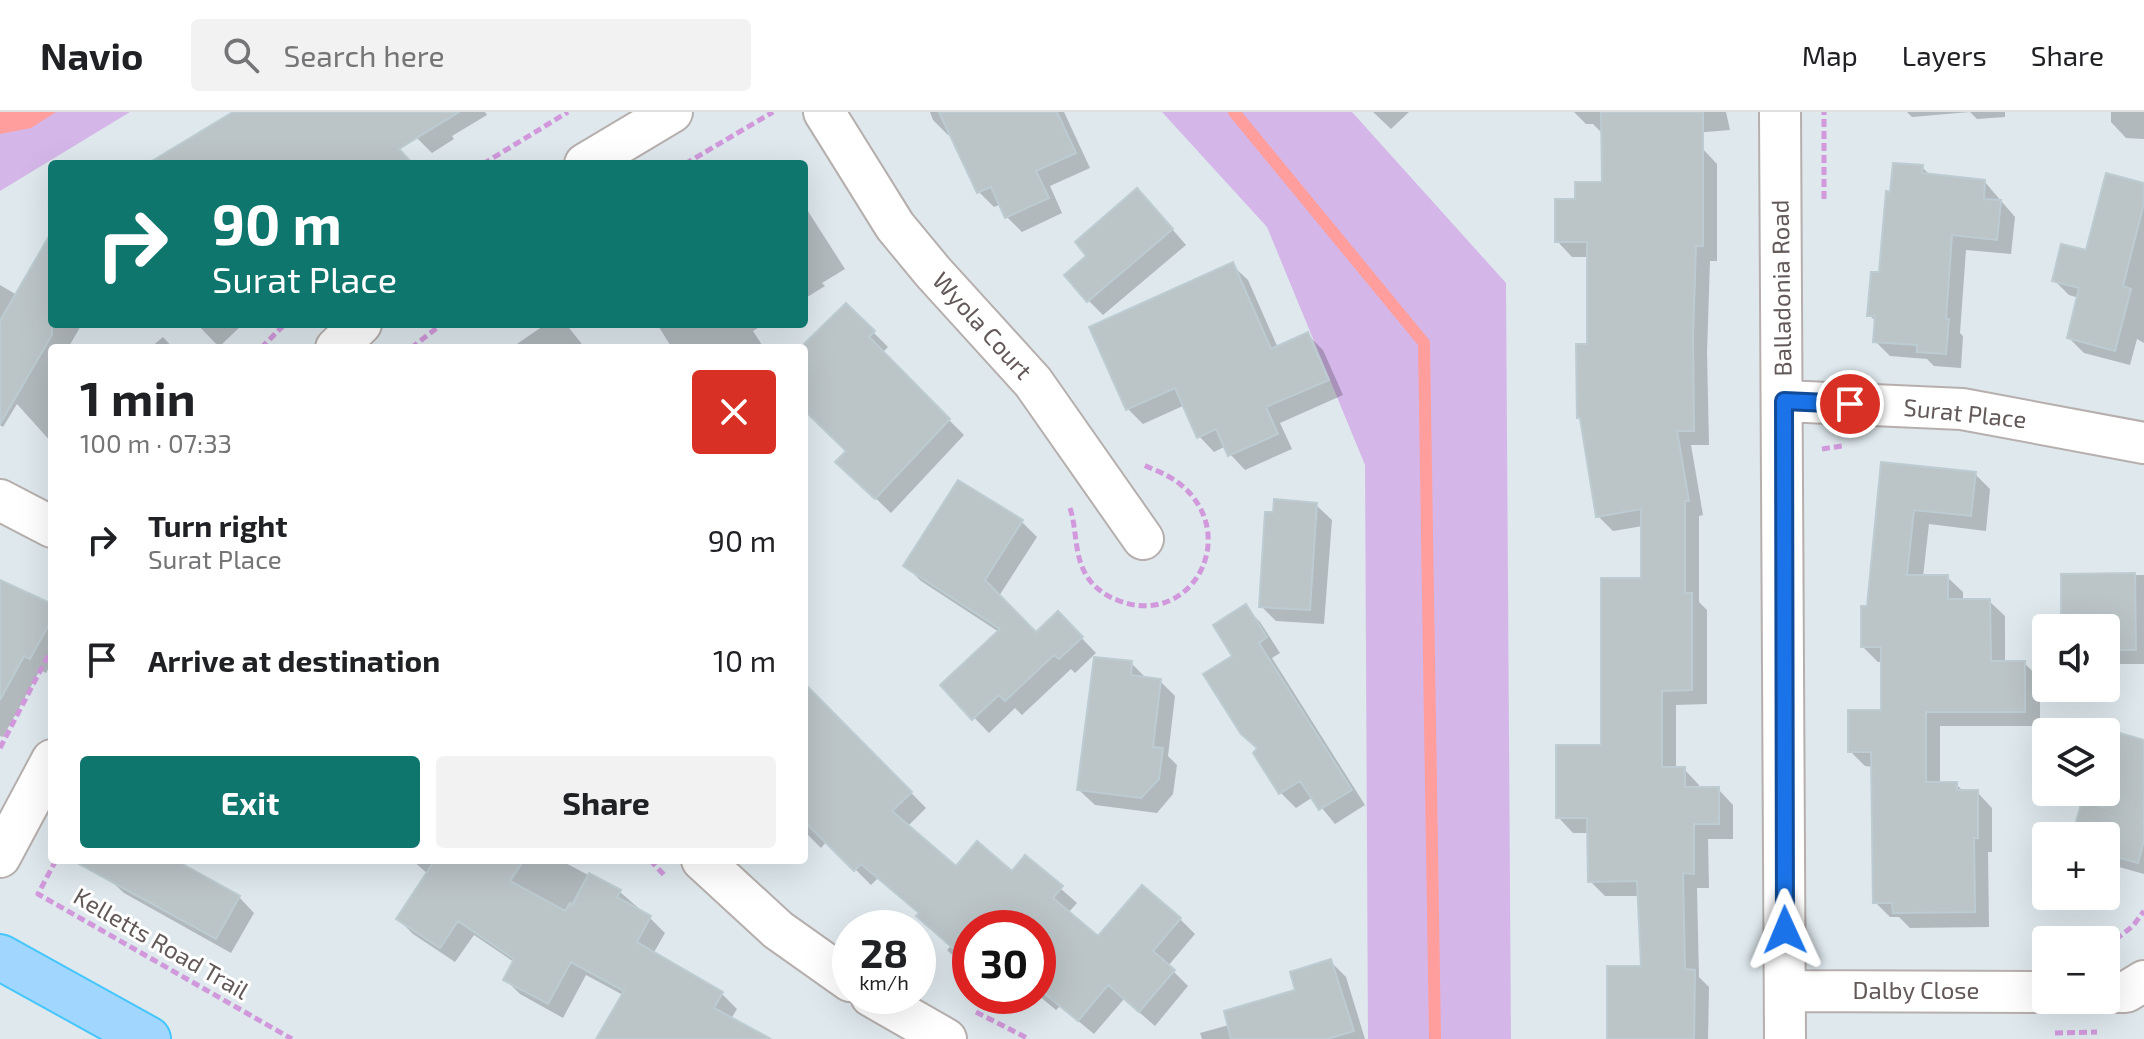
<!DOCTYPE html>
<html lang="en">
<head>
<meta charset="utf-8">
<style>
	:root { --surface:#fff; --page:#f2f2f2; --text:#202124; --muted:#757577; --line:#e0e0e0; --accent:#0f766e }
	body { margin:0; font-family:"Exo 2",sans-serif; background:var(--page); color:var(--text); height:100vh; display:flex; flex-direction:column; font-size:30px; white-space:nowrap }
	* { box-sizing:border-box; margin:0 }
	p { font-size:26px; color:var(--muted) }
	.icon { flex:none; width:44px; height:44px; fill:none; stroke:currentColor; stroke-width:2; stroke-linecap:round; stroke-linejoin:round }
	.map { position:relative; flex:1; overflow:hidden }
	.panel { position:absolute; left:48px; top:232px; width:760px; height:520px; display:flex; flex-direction:column; background:var(--surface); border-radius:8px; box-shadow:0 8px 32px #0002 }
	.panel>* { flex:none }
	.top-card { position:absolute; left:48px; top:48px; width:760px; height:168px; border-radius:8px; box-shadow:0 8px 32px #0002; background:#0f766e; color:#fff; overflow:hidden }
	.fabs { position:absolute; left:2032px; top:502px; display:grid; gap:16px }
	.fabs a { display:grid; place-items:center; width:88px; height:88px; border-radius:8px; background:var(--surface); box-shadow:0 8px 32px #0002; font-size:40px }
	.speed { position:absolute; left:832px; top:798px; display:flex; gap:16px; font-size:40px; font-weight:700; text-align:center }
	.speed>* { display:grid; place-content:center; width:104px; height:104px; border-radius:50%; background:var(--surface); box-shadow:0 8px 32px #0002; line-height:1 }
	.speed small { font-size:20px; font-weight:400 }
	.speed .limit { border:12px solid #d22; background:#fff; color:#111 }
	.pin { position:absolute; display:grid; place-items:center; width:68px; height:68px; color:#fff; margin:-34px; border:4px solid #fff; border-radius:50%; box-shadow:0 2px 8px #0007 }
	.me { position:absolute; width:88px; margin:-44px; rotate:359deg; stroke-linejoin:round; filter:drop-shadow(0 0 6px #0008) }
	.turn { display:flex; align-items:center; gap:28px; height:168px; padding:0 32px; font-size:36px }
	.turn .icon { width:104px; height:104px; stroke-width:2.5 }
	.turn b { display:block; font-size:56px; line-height:68px }
	.round { display:grid; place-items:center; flex:none; width:84px; height:84px; border-radius:8px; background:var(--page) }
	.overview { display:flex; align-items:center; justify-content:space-between; height:136px; padding:0 32px }
	h1 { font-size:48px; font-weight:700; line-height:60px }
	.primary-button { display:flex; gap:16px; margin-top:auto; padding:16px 32px }
	.primary-button a { flex:1; height:92px; border-radius:8px; background:var(--accent); color:#fff; font-size:32px; font-weight:700; line-height:92px; text-align:center }
	.primary-button a+a { background:var(--page); color:var(--text) }
	ul { padding:0; list-style:none }
	li { display:flex; align-items:center; gap:24px; height:120px; padding:0 32px }
	li div { flex:1 }
	li b { display:block; font-size:30px }
	li em { font-style:normal }
	header { display:flex; align-items:center; gap:48px; box-sizing:border-box; height:112px; padding:0 40px; background:var(--surface); border-bottom:2px solid var(--line) }
	header strong { font-size:38px }
	nav { display:flex; gap:44px; margin-inline-start:auto; font-size:28px }
	.search { width:560px; height:72px; background:var(--page); display:flex; align-items:center; gap:20px; box-sizing:border-box; padding:0 28px; border-radius:8px; color:var(--muted); font-size:30px }
	.map>svg:first-child { display:block }
	.green { fill:#d4b7e8 }
	.water { fill:#ff9e9c }
	.shadow { fill:#0003 }
	.lines { fill:none; stroke-linecap:round; stroke-linejoin:round }
	.stream { stroke:#ff9e9c; stroke-width:12 }
	.building { fill:#bbc4c7; stroke:#bcccd2; stroke-width:2 }
	.minor-casing { stroke:#b6afad; stroke-width:44 }
	.primary-casing { stroke:#45c6ff; stroke-width:48 }
	.path { stroke:#d199db; stroke-width:5; stroke-dasharray:8 4; stroke-linecap:butt }
	.minor { stroke:#fff; stroke-width:40 }
	.primary { stroke:#a1d7ff; stroke-width:44 }
	.route-casing { stroke:#114b97; stroke-width:20 }
	.route { stroke:#1a73e8; stroke-width:14 }
	.labels { text-anchor:middle; stroke-width:6; stroke-linejoin:round; paint-order:stroke }
	.street-label { font-size:24px; fill:#625958; stroke:#fff }
</style>
</head>
<body>
<header>
<strong>Navio</strong>
<div class="search"><svg class="icon" aria-label="search" viewBox="0 0 24 24"><circle cx="10" cy="10" r="6"/><path d="M15 15l6 6"/></svg>Search here</div>
<nav><a>Map</a><a>Layers</a><a>Share</a></nav>
</header>
<div class="map">
<svg width="2144" height="927" viewBox="0 0 2144 927">
	<rect width="100%" height="100%" fill="#dee8ed"/>
	<path class="green" d="M0,0H130L0,79Z
		M1162,0H1352L1506,171L1511,927H1368L1365,353L1267,115Z"/>
	<path class="water" d="M0,0H56L31,16L0,22Z"/>
	<path class="shadow" d="M401,0H485L487,3L452,24L454,27L432,41L417,26Z
		M930,0H1064L1090,56L1050,74L1062,101L1022,120L1007,105L1001,92L994,95L979,80L951,22L948,23L933,8Z
		M1373,0H1409L1391,17Z
		M1574,0H1726L1730,18L1694,21L1702,36L1717,52V149H1710L1707,240L1709,333H1691L1703,403L1699,404V490L1707,498V592L1676,593V657H1684L1699,673V677H1718L1733,693V727H1708L1709,776H1697L1699,865L1709,875L1708,927H1606V919H1609L1643,856L1639,784H1605L1590,769L1589,721H1573L1558,705L1603,635L1643,468V414L1613,419L1598,404L1582,309L1579,305L1589,234V145H1572L1557,129L1577,89L1604,72L1603,22L1593,12H1586Z
		M1907,0H2005V5L1977,7L1970,0L1912,5Z
		M2111,0H2144V27L2126,26L2111,10Z
		M1922,55L1931,64L1984,69L2015,105L2011,142L1966,138L1960,221L1963,224L1961,256L1934,254L1927,247L1890,244L1875,229L1877,210L1869,203L1881,162Z
		M2144,73V231L2137,227L2130,253L2084,241L2069,226L2079,186L2069,183L2054,168L2088,141Z
		M804,93L845,157L822,171L825,174L804,187Z
		M1152,94L1186,133L1103,203L1088,188L1089,144Z
		M52,146V212H82L68,236H52V263L48,270L52,274V331L17,292L3,315L0,313V173L17,183Z
		M1232,153L1248,168L1278,236L1308,223L1323,238L1343,283L1280,311L1292,337L1245,358L1230,342L1226,334L1214,340L1199,324L1185,293L1143,312L1128,297Z
		M846,193L888,235L882,241L964,323L891,401L838,350L848,339L804,295L803,236Z
		M197,212H243L219,235Z
		M546,212H566L585,236H511Z
		M657,212H764L753,219L764,236H672Z
		M163,225L173,236H150Z
		M1883,352L1975,362L1990,377L1986,419L1929,412L1923,465H1947L1963,480V489H1989L2005,504V551H2024L2040,566V614H1940V672H1956L1964,680H1977L1992,696V740H1988L1989,815L1910,816L1899,805H1890L1875,790L1873,655L1865,654L1850,639L1883,600V550H1878L1863,535Z
		M959,371L1022,410L1037,425L999,484L1036,523L1073,517L1096,541L1075,561L1071,557L1022,603L1015,596L989,621L943,573L999,520L921,469L906,454Z
		M1316,393L1332,408L1324,512L1276,509L1261,494L1275,402Z
		M2144,463V552H2106V516H2063V464Z
		M0,469L52,495V550L46,561L40,558L3,625L0,624Z
		M1245,495L1260,510L1280,541L1272,546L1365,693L1335,712L1313,685L1296,696L1281,681L1259,637L1235,544Z
		M1131,551L1148,568L1160,569L1175,584L1168,644L1177,653L1173,682L1157,701L1095,693L1079,678Z
		M812,579L926,696L907,715L956,757L1012,762L1026,746L1077,791L1068,801L1099,827L1180,807L1195,822L1168,854L1188,874L1155,914L1124,887L1094,922L1060,894L1056,898L1038,883V816H970V860L947,838L951,834L921,802L878,766L871,773L827,729L821,736L804,719V586Z
		M2105,619L2144,630V762L2112,753L2106,747V724H2074L2087,680H2106Z
		M119,748H185L182,754L239,785L254,801L231,841L124,781L108,766Z
		M412,748H560L620,780L650,806L665,821L653,842L722,882L737,897L731,907L756,927H610L623,883L586,863L563,906L520,882L505,867L514,850L474,823L455,850L413,822L398,807L428,762Z
		M1330,849L1346,865L1365,927H1202L1200,921L1229,913L1298,879Z"/>
	<g class="lines">
		<path class="stream" d="M1234,0L1424,231L1435,927"/>
	</g>
	<path class="building" d="M233,0H459L399,37L413,52H147Z
		M939,0H1057L1076,41L1036,59L1049,86L1005,106L991,75L977,81Z
		M1601,0H1703V134H1696L1693,224L1694,319H1677L1689,389H1685V481H1692V578L1662,579V655H1685V675H1719V712H1694V762L1683,761L1685,857L1695,858L1694,927H1607V854H1641L1637,769L1588,770L1587,706H1556V633H1601V466H1641V397L1596,405L1580,306H1577L1576,232H1587V130H1555V87H1575V70H1602Z
		M1893,51L1923,53L1922,61L1985,68L1984,87L2001,88L1997,128L1952,123L1946,207H1949L1946,242L1917,240V233L1873,230L1875,204H1867L1871,160H1879L1886,79L1890,80Z
		M2106,61L2144,71V91L2123,174L2131,177L2115,239L2067,226L2079,176L2052,169L2061,132L2086,138Z
		M1137,76L1173,117L1087,190L1064,163L1086,144L1075,130Z
		M52,119V223L0,312V209Z
		M1233,150L1271,237L1308,220L1329,268L1266,295L1278,322L1228,344L1216,317L1197,326L1175,276L1126,298L1089,215Z
		M846,191L875,219L869,225L950,307L875,387L835,350L846,339L804,298V232Z
		M1881,350L1976,360L1971,404L1914,398L1907,463H1948V487H1990L1991,549H2025V600H1926V670H1957V678H1978V726H1974L1975,800L1893,801L1892,791H1873L1871,640H1848V598H1881V535H1861V494H1867Z
		M958,368L1023,408L985,468L1036,520L1058,499L1083,525L1059,547L1054,543L1005,589L999,583L972,608L940,573L1000,517L903,454Z
		M1274,387L1317,391L1310,498L1259,495L1265,400H1273Z
		M2135,461L2136,538H2106V516H2061V462Z
		M0,468L52,492V507L30,547L24,544L0,588Z
		M1246,492L1267,525L1259,531L1352,678L1319,698L1300,669L1279,682L1253,641L1257,636L1241,622L1203,562L1232,544L1213,513Z
		M1094,545L1132,549L1131,563L1161,567L1153,635L1163,636L1159,667L1141,686L1077,678Z
		M804,571L912,680L892,699L956,754L977,729L1012,759L1025,743L1063,774L1053,786L1098,824L1142,773L1181,806L1153,839L1175,858L1139,900L1108,873L1078,909L1038,876V816H970V851L916,804L919,801L861,752L854,759L804,709Z
		M2106,617L2144,628V728L2138,751L2106,742V724H2072L2082,689L2106,696Z
		M72,748H175L240,784L216,827Z
		M435,748H524L510,769L565,799L570,791L572,793L589,761L621,778L617,785L651,804L637,830L723,880L714,896L771,927H596L624,879L571,850L548,892L503,868L514,847L458,809L440,836L396,807Z
		M1331,847L1354,919L1327,927H1231L1224,899L1295,878L1290,860Z"/>
	<g class="lines">
		<defs>
			<path id="minor" d="M824,0L895,114L933,160L1033,270L1143,427
				M1780,0L1785,927
				M585,52L672,0
				M336,236L361,212
				M1784,289L1962,297L2144,331
				M0,388L52,415
				M0,745L52,648
				M702,748L778,818L850,869
				M1785,879L2046,880
				M2106,880H2126L2144,869
				M871,884L946,927"/>
			<path id="primary" d="M0,845L148,927"/>
		</defs>
		<use href="#minor" class="minor-casing"/>
		<use href="#primary" class="primary-casing"/>
		<path class="path" d="M483,52L568,0
			M685,52L773,0
			M1824,87V0
			M261,236L285,212
			M411,236L442,212
			M1822,337L1842,334
			M1070,396C1077,417 1074,441 1085,461C1092,474 1104,483 1117,488C1191,518 1243,423 1180,372C1169,363 1154,358 1142,352
			M0,636L52,536
			M56,748L38,782L292,927
			M650,748L666,765
			M2106,835L2133,814L2144,799
			M976,900L1029,927
			M2055,921L2097,920"/>
		<use href="#minor" class="minor"/>
		<use href="#primary" class="primary"/>
	</g>
	<g class="lines">
		<defs>
			<path id="route" d="M1785,818L1784,289L1850,292"/>
		</defs>
		<use href="#route" class="route-casing"/>
		<use href="#route" class="route"/>
	</g>
	<g class="labels">
		<g class="street-label">
			<text transform="translate(1782 176) rotate(-91)" y="8">Balladonia Road</text>
			<text transform="translate(982 214) rotate(48)" y="8">Wyola Court</text>
			<text transform="translate(1965 302) rotate(6)" y="8">Surat Place</text>
			<text transform="translate(161 832) rotate(30)" y="8">Kelletts Road Trail</text>
			<text x="1916" y="887">Dalby Close</text>
		</g>
	</g>
</svg>
<div class="fabs">
<a><svg class="icon" aria-label="sound" viewBox="0 0 24 24"><path d="M4 9h4l5-4v14l-5-4H4zM17 9q2 3 0 6"/></svg></a>
<a><svg class="icon" aria-label="layers" viewBox="0 0 24 24"><path d="M12 4l9 5-9 5-9-5zM3 14l9 5 9-5"/></svg></a>
<a>+</a>
<a>−</a>
</div>
<div class="speed"><div>28<small>km/h</small></div><div class="limit">30</div></div>
<div class="pin" style="left:1850px;top:292px;background:#d93025"><svg class="icon" aria-label="arrive" viewBox="0 0 24 24"><path d="M6 21V4h12l-3 4 3 4H6"/></svg></div>
<svg class="me" style="left:1785px;top:818px" viewBox="-20 -20 40 40"><path d="M0-17L14 15 0 8-14 15z" fill="#1a73e8" stroke="#fff" stroke-width="4"/></svg>
<div class="top-card">
<div class="turn"><svg class="icon" aria-label="right" viewBox="0 0 24 24"><path d="M7 20v-9h11M14 6l5 5-5 5"/></svg><div><b>90 m</b>Surat Place</div></div>
</div>
<section class="panel">
<div class="overview"><div><h1>1 min</h1><p>100 m · 07:33</p></div><a class="round" style="background:#d93025;color:#fff"><svg class="icon" aria-label="close" viewBox="0 0 24 24"><path d="M6 6l12 12M18 6L6 18"/></svg></a></div>
<ul>
<li><svg class="icon" aria-label="right" viewBox="0 0 24 24"><path d="M7 20v-9h11M14 6l5 5-5 5"/></svg><div><b>Turn right</b><p>Surat Place</p></div><em>90 m</em></li>
<li><svg class="icon" aria-label="arrive" viewBox="0 0 24 24"><path d="M6 21V4h12l-3 4 3 4H6"/></svg><div><b>Arrive at destination</b></div><em>10 m</em></li>
</ul>
<div class="primary-button"><a>Exit</a><a>Share</a></div>
</section>
</div>
</body>
</html>
